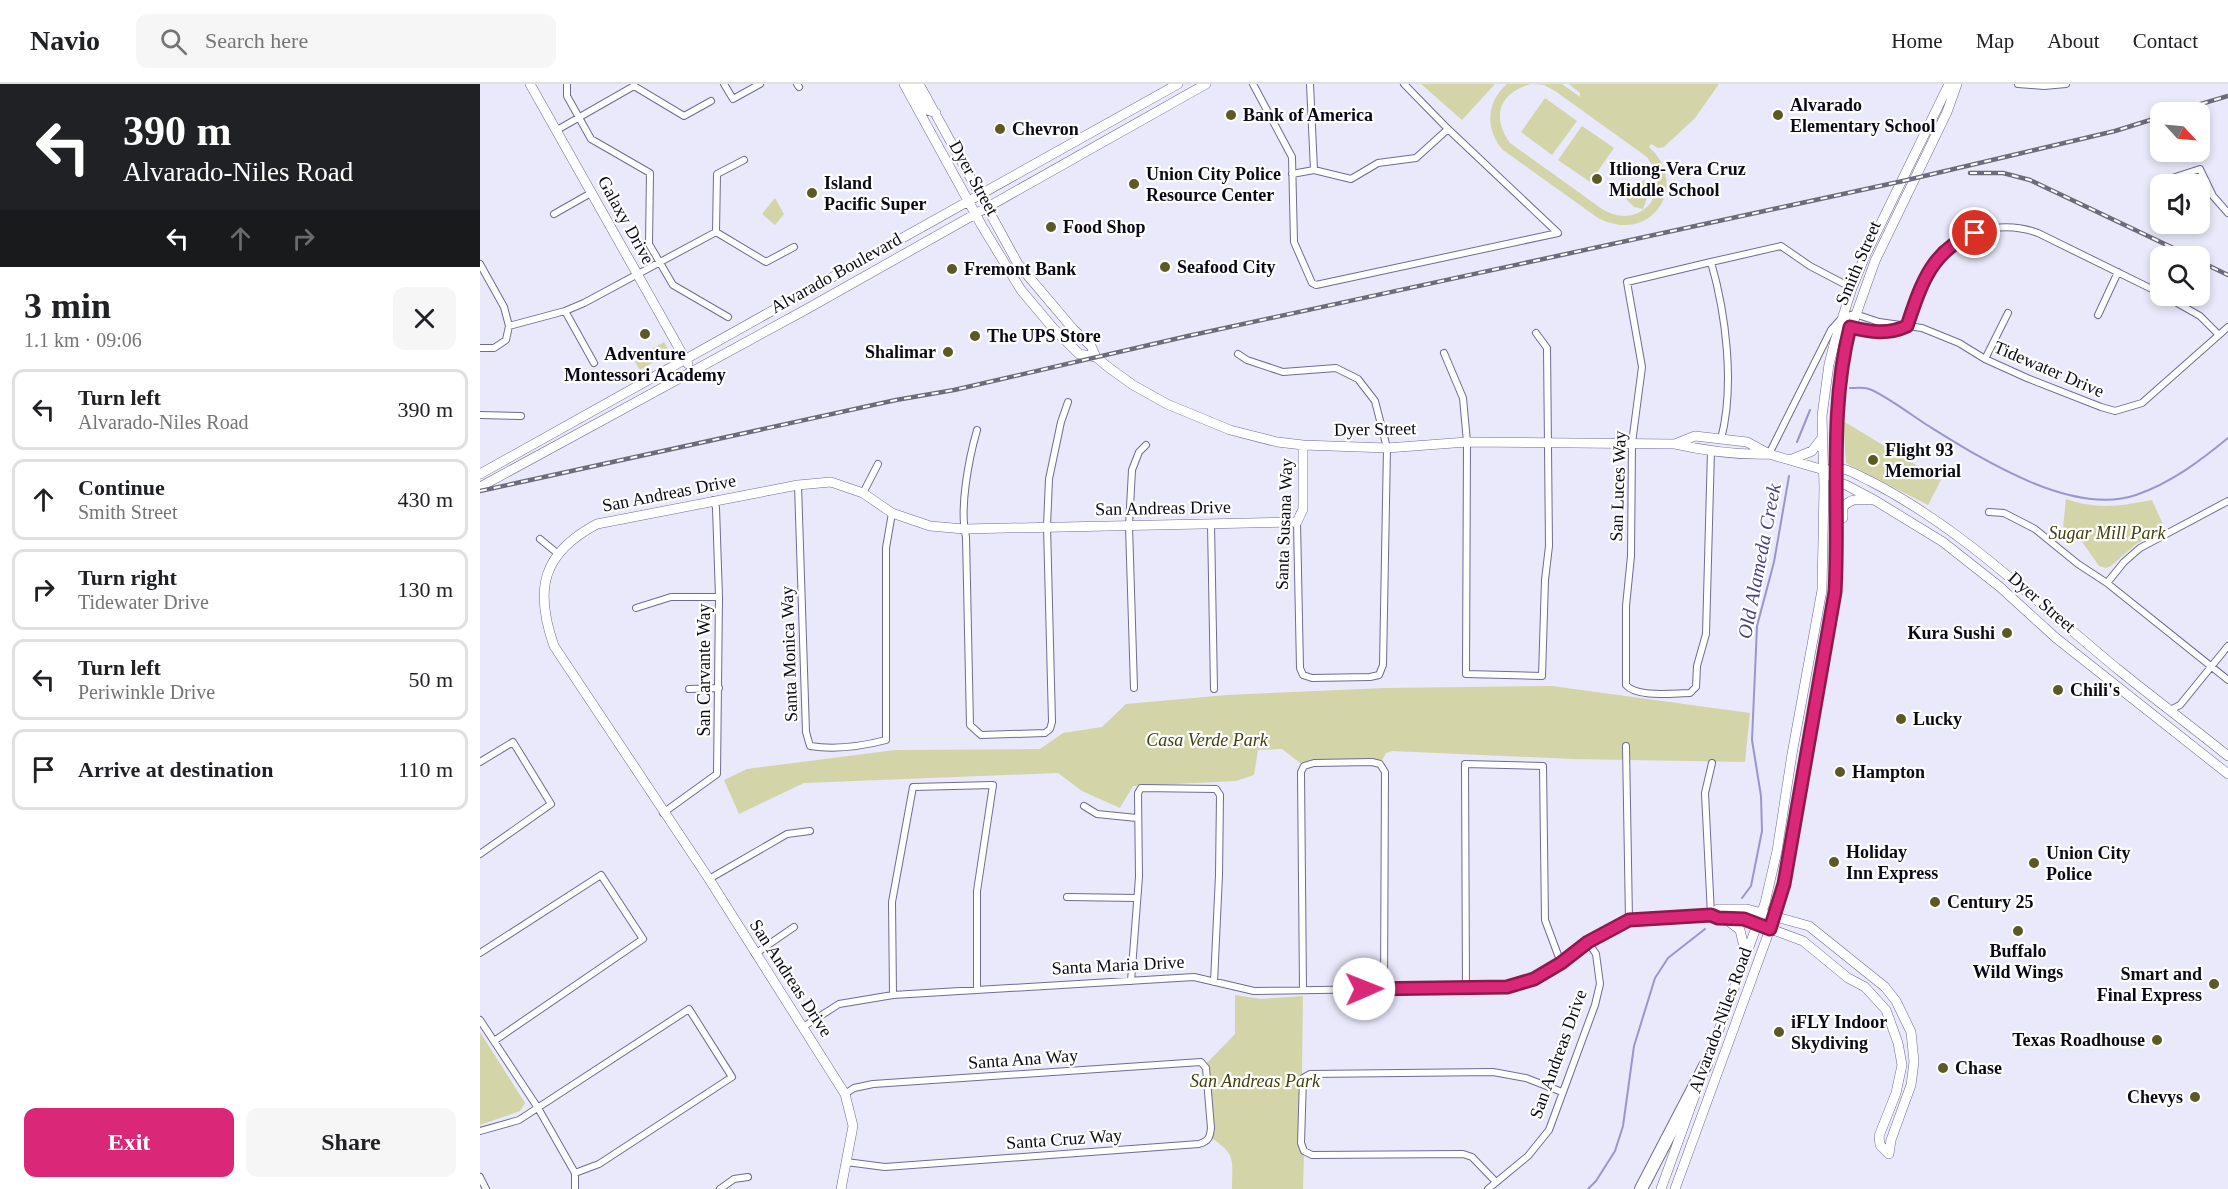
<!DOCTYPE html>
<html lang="en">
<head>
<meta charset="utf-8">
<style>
	:root { --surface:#fff; --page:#f6f6f6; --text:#202124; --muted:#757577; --line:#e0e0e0; --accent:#db2777 }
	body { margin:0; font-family:Georgia,serif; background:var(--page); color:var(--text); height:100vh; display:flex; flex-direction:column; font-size:22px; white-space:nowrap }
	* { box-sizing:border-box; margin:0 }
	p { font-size:20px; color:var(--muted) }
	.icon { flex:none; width:33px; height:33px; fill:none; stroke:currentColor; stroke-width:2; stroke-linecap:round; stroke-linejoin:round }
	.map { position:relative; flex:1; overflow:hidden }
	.sheet { display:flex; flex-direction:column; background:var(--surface); width:480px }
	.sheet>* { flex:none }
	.top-card { background:#202124; color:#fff; overflow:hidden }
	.needle { width:39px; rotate:116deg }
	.fabs { position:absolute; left:1670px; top:18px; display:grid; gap:12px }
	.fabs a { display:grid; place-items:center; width:60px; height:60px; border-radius:12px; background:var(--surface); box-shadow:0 3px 9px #0003; font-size:30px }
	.pin { position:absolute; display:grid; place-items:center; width:51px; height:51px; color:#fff; margin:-26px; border:3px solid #fff; border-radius:50%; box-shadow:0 2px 6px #0007 }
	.me { position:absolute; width:66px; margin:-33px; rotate:89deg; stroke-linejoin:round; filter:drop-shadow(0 0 4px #0008) }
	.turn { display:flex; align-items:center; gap:21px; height:126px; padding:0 24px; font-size:27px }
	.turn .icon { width:78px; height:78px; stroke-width:2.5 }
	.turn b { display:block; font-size:42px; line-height:51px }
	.lanes { display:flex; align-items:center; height:57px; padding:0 24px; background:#0003; justify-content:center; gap:30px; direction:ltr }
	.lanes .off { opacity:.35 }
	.round { display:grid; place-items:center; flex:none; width:63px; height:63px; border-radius:12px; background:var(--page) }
	.overview { display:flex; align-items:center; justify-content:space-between; height:102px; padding:0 24px }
	h1 { font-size:36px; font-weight:700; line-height:45px }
	.primary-button { display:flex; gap:12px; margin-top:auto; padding:12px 24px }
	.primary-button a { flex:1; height:69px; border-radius:12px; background:var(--accent); color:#fff; font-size:24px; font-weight:700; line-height:69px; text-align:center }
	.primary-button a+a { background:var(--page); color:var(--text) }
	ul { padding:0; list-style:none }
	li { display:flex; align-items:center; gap:18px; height:81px; margin:0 12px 9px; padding:0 12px; border:3px solid var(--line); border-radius:12px }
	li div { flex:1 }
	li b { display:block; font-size:22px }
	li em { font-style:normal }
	header { display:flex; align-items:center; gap:36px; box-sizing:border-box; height:84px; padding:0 30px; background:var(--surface); border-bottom:2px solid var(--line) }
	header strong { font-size:28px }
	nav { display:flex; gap:33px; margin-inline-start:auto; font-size:21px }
	.search { width:420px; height:54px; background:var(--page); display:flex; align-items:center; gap:15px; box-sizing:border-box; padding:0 21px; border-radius:12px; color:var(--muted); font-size:22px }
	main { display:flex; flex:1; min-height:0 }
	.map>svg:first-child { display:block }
	.green { fill:#d3d4a8 }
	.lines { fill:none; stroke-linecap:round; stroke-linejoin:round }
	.stream { stroke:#9a95ce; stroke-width:2 }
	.street-casing { stroke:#6f6b94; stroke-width:8 }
	.secondary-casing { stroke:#6f6b94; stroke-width:10 }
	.highway-casing { stroke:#6f6b94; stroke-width:14 }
	.street { stroke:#fff; stroke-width:6 }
	.secondary { stroke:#fff; stroke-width:9 }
	.highway { stroke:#fff; stroke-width:12 }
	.rail-casing { stroke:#6c6a7b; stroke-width:4.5 }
	.rail { stroke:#fff; stroke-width:2; stroke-dasharray:7; stroke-linecap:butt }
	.route-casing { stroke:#8e194d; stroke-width:15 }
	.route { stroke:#db2777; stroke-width:10 }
	.poi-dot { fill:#5b5a27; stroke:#fff; stroke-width:2 }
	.labels { text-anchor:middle; stroke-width:4.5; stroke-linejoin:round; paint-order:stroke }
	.poi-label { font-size:18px; font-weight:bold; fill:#0b0918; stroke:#fff; text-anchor:start }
	.street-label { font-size:18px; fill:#0b0918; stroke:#fff }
	.park-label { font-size:18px; font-style:italic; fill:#403f0e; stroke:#fff }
	.water-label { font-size:20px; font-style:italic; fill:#4d4288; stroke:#fff }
</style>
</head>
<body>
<header>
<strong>Navio</strong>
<div class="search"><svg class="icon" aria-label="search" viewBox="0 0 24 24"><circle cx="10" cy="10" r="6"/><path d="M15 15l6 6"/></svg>Search here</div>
<nav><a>Home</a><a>Map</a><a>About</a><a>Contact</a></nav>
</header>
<main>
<section class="sheet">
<div class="top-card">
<div class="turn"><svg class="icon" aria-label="left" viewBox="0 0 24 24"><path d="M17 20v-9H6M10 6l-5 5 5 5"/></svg><div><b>390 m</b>Alvarado-Niles Road</div></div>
<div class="lanes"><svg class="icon" aria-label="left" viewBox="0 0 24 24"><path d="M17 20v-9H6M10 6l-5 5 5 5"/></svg><svg class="icon off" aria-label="ahead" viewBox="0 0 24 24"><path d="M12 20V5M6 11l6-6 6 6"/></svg><svg class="icon off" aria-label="right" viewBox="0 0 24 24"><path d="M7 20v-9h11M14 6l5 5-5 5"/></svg></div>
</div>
<div class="overview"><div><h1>3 min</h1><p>1.1 km · 09:06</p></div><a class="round"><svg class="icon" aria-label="close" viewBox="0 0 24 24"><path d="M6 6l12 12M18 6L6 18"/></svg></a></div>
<ul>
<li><svg class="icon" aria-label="left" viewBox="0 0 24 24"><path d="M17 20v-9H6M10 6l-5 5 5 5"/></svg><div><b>Turn left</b><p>Alvarado-Niles Road</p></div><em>390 m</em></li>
<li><svg class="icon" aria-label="ahead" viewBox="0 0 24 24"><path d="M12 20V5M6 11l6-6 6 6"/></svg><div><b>Continue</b><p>Smith Street</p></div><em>430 m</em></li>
<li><svg class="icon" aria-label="right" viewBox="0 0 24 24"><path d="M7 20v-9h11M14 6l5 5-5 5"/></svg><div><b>Turn right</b><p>Tidewater Drive</p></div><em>130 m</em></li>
<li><svg class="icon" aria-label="left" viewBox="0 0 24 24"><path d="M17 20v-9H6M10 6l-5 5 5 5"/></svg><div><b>Turn left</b><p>Periwinkle Drive</p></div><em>50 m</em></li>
<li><svg class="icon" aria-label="arrive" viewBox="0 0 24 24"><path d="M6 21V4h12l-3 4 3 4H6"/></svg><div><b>Arrive at destination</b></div><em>110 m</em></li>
</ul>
<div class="primary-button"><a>Exit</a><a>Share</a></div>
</section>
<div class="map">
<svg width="1748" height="1105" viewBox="0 0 1748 1105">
	<rect width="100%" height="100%" fill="#e9e9fb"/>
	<path class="green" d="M941,0H1015L982,36Z
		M1027,0H1051C1019,9 1011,32 1030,59L1122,125C1160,148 1194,109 1167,73L1075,7L1064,1L1053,0H1082L1100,13V9L1089,0H1239L1215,34L1184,63L1178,64L1171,60L1169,63C1210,100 1173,162 1118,134L1023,66C1005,46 1006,18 1027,0Z
		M1065,14L1097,37L1072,71L1041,48Z
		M1102,42L1134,64L1110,98L1078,76Z
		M1164,96L1171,102L1163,125L1154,123L1144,113Z
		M295,114L304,130L295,141L282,130Z
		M184,258L188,265L186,271L160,286L155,278L157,276L156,274Z
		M1363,337L1461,396L1448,421L1366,379Z
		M1586,415C1619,426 1639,422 1672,416L1685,445L1656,460L1631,482L1626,484L1619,482L1595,448L1583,443Z
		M1072,602L1270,629L1265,678L1093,675L912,667L906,669L900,680L824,682L802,665L778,666L774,691L756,697L653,702L640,724L602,707L578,689L324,699L259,730L244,696L267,685L415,666L560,665L583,649L622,643L646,620L747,611L905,604Z
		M755,911L781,915L823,912L821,1059L824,1067L823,1105H752C752,1075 757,1071 730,1053L725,981L755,950Z
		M0,948L45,1019L40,1027L0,1041Z"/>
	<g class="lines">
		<path class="stream" d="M1370,304C1376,304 1383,303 1389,305C1402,309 1433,332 1447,341C1500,374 1592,433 1656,411C1691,399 1720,377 1748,354
			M1317,358L1330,326
			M1262,814L1271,802L1282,747L1281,712L1272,656L1277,542L1294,478L1309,392
			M1108,1105L1116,1097L1135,1067L1143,1042L1154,962L1175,894L1188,874L1225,845"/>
		<defs>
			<path id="street" d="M87,0V12L111,55L170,89L169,160L193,201L248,233
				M244,0L253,15L280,0
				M317,0L319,3
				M773,0L812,73L814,158L832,199L836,201L1078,149L968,45L924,0
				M830,0L834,86L871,95L898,79L936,74L968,45
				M1538,0L1564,2L1586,0
				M154,2L204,32L231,17
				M77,46L154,2V0
				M812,90L834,86
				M1680,98L1720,85L1733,112L1748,129
				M74,130L111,109
				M236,148L286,178L314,163
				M1231,178L1301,162L1330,182L1372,204
				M0,180L24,223L29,242L26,256L14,264H0
				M1685,212L1720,232L1739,251
				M85,227L114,279
				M1618,231L1638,188
				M1363,233L1375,230L1399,238L1442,244L1479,259L1505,275L1547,294L1621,323L1635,327L1662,319L1748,243
				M1363,233C1377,251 1406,252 1426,242
				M29,242L85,227L104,219L236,148L237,90L264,76
				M1427,242C1435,219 1442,194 1457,174C1460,170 1466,166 1471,162C1496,143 1528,138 1558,149L1680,209
				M964,269L983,314L987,358L986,590L1062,592L1065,496L1069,462L1067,264L1056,249
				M758,270L767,276L803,288L856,284L878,295L895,317L907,364L903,581L899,591L890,593L832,594L823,591L820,584L817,438
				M1505,275L1528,229
				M0,331L41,332
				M497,346C489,374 479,424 486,453L490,641L501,651L565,649L570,645L572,638L567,442L569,395L581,338L588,318
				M1231,366L1226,550L1217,582L1216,603L1210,609C1194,609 1157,614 1146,601V522L1151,472L1152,359L1162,283L1147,198L1231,178C1246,230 1255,302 1241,355
				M1289,370L1351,246L1360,236
				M318,401L326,648L330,662C355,666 383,662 406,656V464L412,429
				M383,409L398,380
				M1509,428L1524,429L1555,445L1598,480L1627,499L1748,596
				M731,440L734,605
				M60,455L77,469
				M1627,499L1644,478L1660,464L1748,417
				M156,524L191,513H239
				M654,604L649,442L652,386L659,368L666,361
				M209,605L239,604
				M1690,626L1700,621L1748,562
				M1146,662L1149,836
				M0,678L33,658L71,720L0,770
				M604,722L617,730L657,734
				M183,729L237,690L239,513L236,424L234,416
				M229,795L307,750L330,747
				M587,813L657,814
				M0,869L121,791L163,855L14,957
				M275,870L314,843
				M651,897L659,793L658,709L661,704L736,705L740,711L739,791L734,898
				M986,903L985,680L1063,682L1065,836L1081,879
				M823,906L821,688L824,682L834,679L892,678L900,680L905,688L904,905
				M413,911L412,818L433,703L513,701L497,807V906
				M0,936L58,1024L95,1089V1105
				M323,943L359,920L413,911L714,893L774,907L1027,903L1054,895L1081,879L1108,858L1149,836L1231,831L1225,709L1232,679
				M365,1010L374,1004L393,1000L721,978L726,984L731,1044C730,1053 729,1057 719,1060L405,1083L366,1078
				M0,1047L39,1036L209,925L252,993L119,1080L95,1089
				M0,1093L6,1105
				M1016,1098L992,1073L983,1070L832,1071L824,1067L821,1059L823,994L830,990L1013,988L1046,994L1082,1008
				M240,1105L254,1095L268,1093
				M1008,1105L1048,1072L1069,1046L1115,921L1120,900L1116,870L1108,858"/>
			<path id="secondary" d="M50,0L208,280
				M424,0L502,142L541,206L573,244L599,270L616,273
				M431,0L445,25L456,29
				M439,0L538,180L593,245L611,262L616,273L628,283L653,301L687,320L750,346L797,358L823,361L907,364L987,358L1195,360C1226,367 1258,371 1289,370
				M1195,360L1215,352L1267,358L1289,370L1344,386L1357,398L1366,401L1396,417L1463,458L1520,503L1576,554L1748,690
				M1310,376L1332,367L1342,354
				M1352,384C1364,382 1379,392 1390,397C1484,445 1559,521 1640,587C1676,616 1712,643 1748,672
				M0,390L698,0
				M0,403L325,226L726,0
				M1363,434V423C1371,414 1378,415 1390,416
				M1231,831L1238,825H1267L1329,842L1405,903L1416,917L1431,948L1434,978L1431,1001L1411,1056L1409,1070
				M1231,831L1238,834L1264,835L1323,857L1368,894L1385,903L1406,926L1418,959L1422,981L1416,1009L1399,1052L1400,1061L1409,1070
				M1246,835L1260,846L1265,867
				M1225,984L1285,819L1297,767L1312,670L1342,506L1344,403L1342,332L1349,280L1355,257L1372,204L1385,172L1469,0
				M361,1105L373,1042L365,1010L229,795L74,562C54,505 62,469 117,440L318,401L351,398L383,409L412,429L450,442L484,445L817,438L823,425V361
				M1181,1105L1215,1011
				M1195,1105L1290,845L1304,800L1355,508L1357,475V335L1361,283L1368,253L1395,177L1467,28L1477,0"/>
			<path id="highway" d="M1161,1105L1226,980"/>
		</defs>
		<use href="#street" class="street-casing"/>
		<use href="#secondary" class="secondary-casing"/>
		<use href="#highway" class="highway-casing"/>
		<use href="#street" class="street"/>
		<use href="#secondary" class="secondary"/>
		<use href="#highway" class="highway"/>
		<defs>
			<path id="rail" d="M1694,28L1748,12
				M1490,89H1523L1550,96L1710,172
				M1719,177L1748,191
				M0,407L416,316L474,306L708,252L1423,97L1635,47L1680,33"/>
		</defs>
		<use href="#rail" class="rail-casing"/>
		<use href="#rail" class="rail"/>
	</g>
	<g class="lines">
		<defs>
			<path id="route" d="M884,905L1027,903L1054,895L1081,879L1108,858L1149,836L1231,831L1238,834L1264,835L1290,845L1304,800L1355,508C1360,419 1348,329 1370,243C1390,248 1408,251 1427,242C1441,201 1451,166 1495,149"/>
		</defs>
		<use href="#route" class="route-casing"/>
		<use href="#route" class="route"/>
	</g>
	<g class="poi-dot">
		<circle cx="751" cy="31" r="6"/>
		<circle cx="1298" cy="31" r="6"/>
		<circle cx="520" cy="45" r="6"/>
		<circle cx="1117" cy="95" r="6"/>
		<circle cx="654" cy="100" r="6"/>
		<circle cx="332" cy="109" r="6"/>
		<circle cx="571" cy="143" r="6"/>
		<circle cx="685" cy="183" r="6"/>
		<circle cx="472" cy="185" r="6"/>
		<circle cx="165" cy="250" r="6"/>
		<circle cx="495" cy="252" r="6"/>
		<circle cx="468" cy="268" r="6"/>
		<circle cx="1393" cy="376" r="6"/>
		<circle cx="1527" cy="549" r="6"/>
		<circle cx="1578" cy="606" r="6"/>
		<circle cx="1421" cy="635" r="6"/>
		<circle cx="1360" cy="688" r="6"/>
		<circle cx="1354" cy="778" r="6"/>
		<circle cx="1554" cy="779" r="6"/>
		<circle cx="1455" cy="818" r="6"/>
		<circle cx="1538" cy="847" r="6"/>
		<circle cx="1734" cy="900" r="6"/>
		<circle cx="1299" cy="948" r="6"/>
		<circle cx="1677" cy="956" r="6"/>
		<circle cx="1463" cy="984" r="6"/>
		<circle cx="1715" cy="1013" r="6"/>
	</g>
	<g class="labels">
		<g class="poi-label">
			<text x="1310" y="27">Alvarado<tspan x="1310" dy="21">Elementary School</tspan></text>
			<text x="763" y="37">Bank of America</text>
			<text x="532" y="51">Chevron</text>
			<text x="1129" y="91">Itliong-Vera Cruz<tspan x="1129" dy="21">Middle School</tspan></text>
			<text x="666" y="96">Union City Police<tspan x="666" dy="21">Resource Center</tspan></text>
			<text x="344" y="105">Island<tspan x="344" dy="21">Pacific Super</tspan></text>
			<text x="583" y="149">Food Shop</text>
			<text x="697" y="189">Seafood City</text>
			<text x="484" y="191">Fremont Bank</text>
			<text x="507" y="258">The UPS Store</text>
			<text x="456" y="274" text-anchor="end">Shalimar</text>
			<text x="165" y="276" text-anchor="middle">Adventure<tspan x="165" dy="21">Montessori Academy</tspan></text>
			<text x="1405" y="372">Flight 93<tspan x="1405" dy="21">Memorial</tspan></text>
			<text x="1515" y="555" text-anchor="end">Kura Sushi</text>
			<text x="1590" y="612">Chili's</text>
			<text x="1433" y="641">Lucky</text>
			<text x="1372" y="694">Hampton</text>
			<text x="1366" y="774">Holiday<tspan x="1366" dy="21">Inn Express</tspan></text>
			<text x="1566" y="775">Union City<tspan x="1566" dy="21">Police</tspan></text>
			<text x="1467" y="824">Century 25</text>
			<text x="1538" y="873" text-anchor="middle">Buffalo<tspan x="1538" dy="21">Wild Wings</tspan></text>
			<text x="1722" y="896" text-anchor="end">Smart and<tspan x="1722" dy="21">Final Express</tspan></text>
			<text x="1311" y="944">iFLY Indoor<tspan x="1311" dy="21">Skydiving</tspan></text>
			<text x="1665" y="962" text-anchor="end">Texas Roadhouse</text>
			<text x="1475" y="990">Chase</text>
			<text x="1703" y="1019" text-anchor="end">Chevys</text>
		</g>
		<g class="street-label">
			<text transform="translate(494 94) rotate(61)" y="6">Dyer Street</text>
			<text transform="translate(146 136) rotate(61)" y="6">Galaxy Drive</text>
			<text transform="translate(1378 179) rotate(-67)" y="6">Smith Street</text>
			<text transform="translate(356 189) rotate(-29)" y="6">Alvarado Boulevard</text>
			<text transform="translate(1569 285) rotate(23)" y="6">Tidewater Drive</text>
			<text transform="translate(895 345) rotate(-1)" y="6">Dyer Street</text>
			<text transform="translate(1138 402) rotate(-88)" y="6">San Luces Way</text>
			<text transform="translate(189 409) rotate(-11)" y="6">San Andreas Drive</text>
			<text transform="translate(683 424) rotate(-1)" y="6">San Andreas Drive</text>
			<text transform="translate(804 440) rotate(-88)" y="6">Santa Susana Way</text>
			<text transform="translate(1562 518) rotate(41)" y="6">Dyer Street</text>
			<text transform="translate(309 570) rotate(-92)" y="6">Santa Monica Way</text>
			<text transform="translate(224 586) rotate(-90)" y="6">San Carvante Way</text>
			<text transform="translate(638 881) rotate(-3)" y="6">Santa Maria Drive</text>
			<text transform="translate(311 894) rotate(57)" y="6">San Andreas Drive</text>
			<text transform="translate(1240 936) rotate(-70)" y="6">Alvarado-Niles Road</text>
			<text transform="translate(1078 970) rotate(-70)" y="6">San Andreas Drive</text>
			<text transform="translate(543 975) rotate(-4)" y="6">Santa Ana Way</text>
			<text transform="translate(584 1055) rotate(-4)" y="6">Santa Cruz Way</text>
		</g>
		<g class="park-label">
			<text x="1627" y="455">Sugar Mill Park</text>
			<text x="727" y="662">Casa Verde Park</text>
			<text x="775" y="1003">San Andreas Park</text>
		</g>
		<g class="water-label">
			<text transform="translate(1279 477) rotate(-79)" y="7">Old Alameda Creek</text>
		</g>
	</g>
</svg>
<div class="fabs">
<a><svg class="needle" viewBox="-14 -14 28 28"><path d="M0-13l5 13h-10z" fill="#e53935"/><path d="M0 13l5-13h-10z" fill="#757577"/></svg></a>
<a><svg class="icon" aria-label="sound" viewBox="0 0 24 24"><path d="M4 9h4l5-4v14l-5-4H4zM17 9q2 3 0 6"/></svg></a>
<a><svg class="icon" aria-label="search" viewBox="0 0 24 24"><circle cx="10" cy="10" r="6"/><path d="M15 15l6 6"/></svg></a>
</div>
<div class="pin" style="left:1495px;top:149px;background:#d93025"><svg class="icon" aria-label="arrive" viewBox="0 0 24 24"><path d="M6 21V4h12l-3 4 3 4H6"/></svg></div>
<svg class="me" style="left:884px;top:905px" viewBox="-20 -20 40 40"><circle r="19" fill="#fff"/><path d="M0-13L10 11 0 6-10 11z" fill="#db2777"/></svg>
</div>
</main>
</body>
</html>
